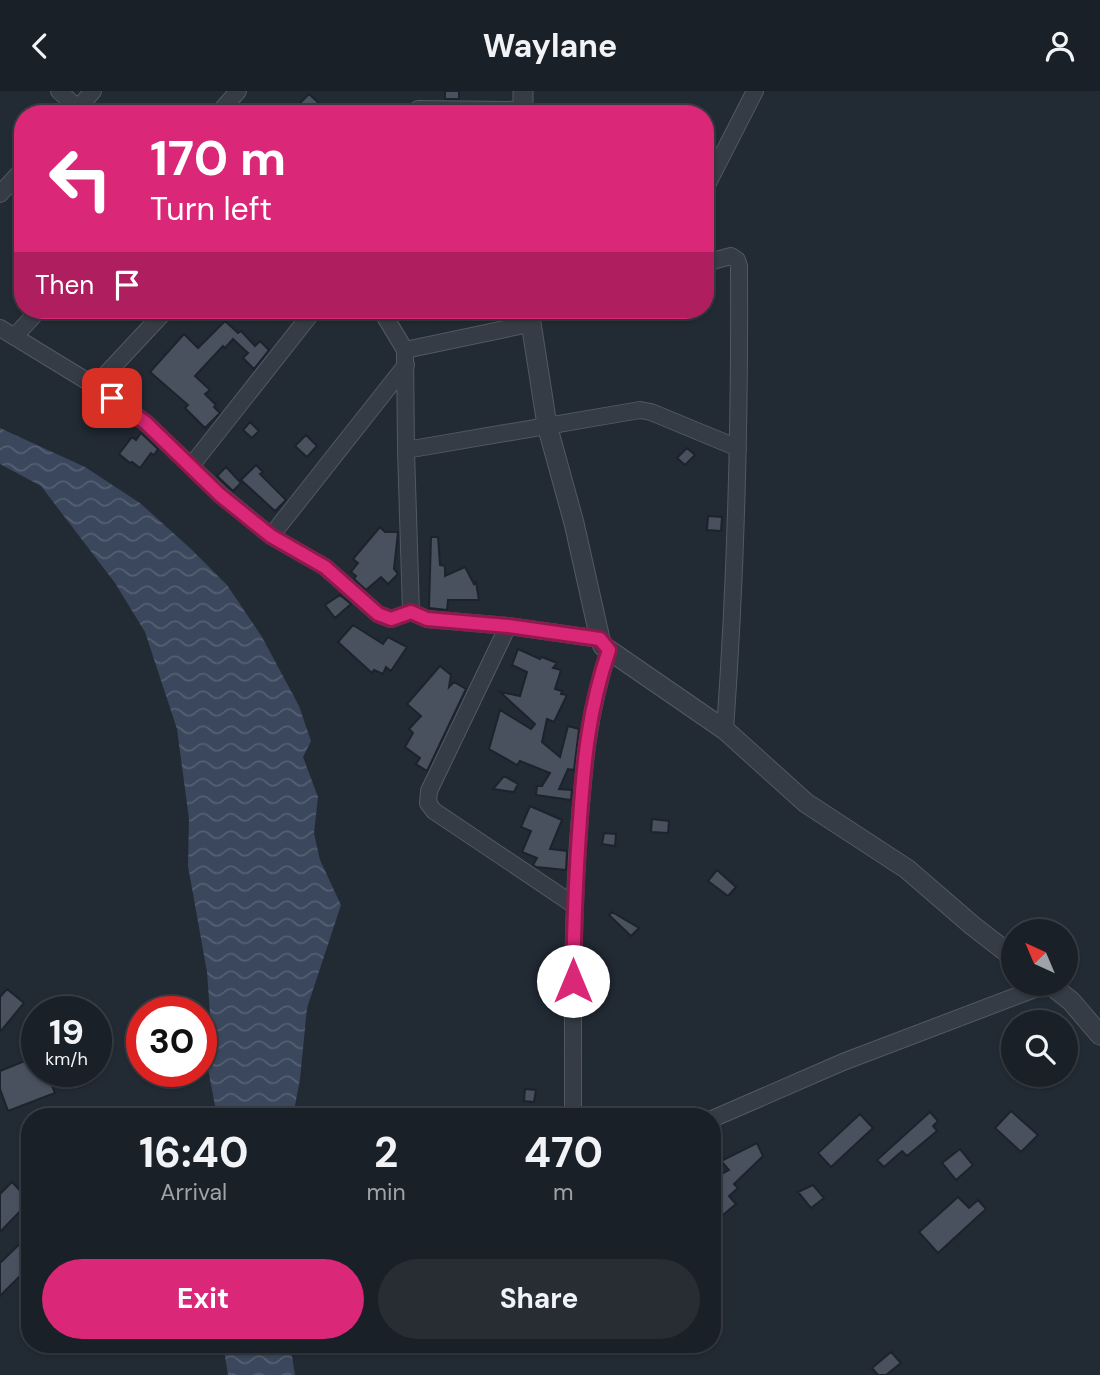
<!DOCTYPE html>
<html lang="en">
<head>
<meta charset="utf-8">
<style>
	:root { --surface:#1a2027; --page:#272d33; --text:#f1f3f6; --muted:#9fa3a7; --line:#383e44; --accent:#db2777 }
	body { margin:0; font-family:"DM Sans",sans-serif; background:var(--page); color:var(--text); height:100vh; display:flex; flex-direction:column; font-size:26px; white-space:nowrap }
	* { box-sizing:border-box; margin:0 }
	p { font-size:23px; color:var(--muted) }
	.icon { flex:none; width:38px; height:38px; fill:none; stroke:currentColor; stroke-width:2; stroke-linecap:round; stroke-linejoin:round }
	.map { position:relative; flex:1; overflow:hidden }
	.drawer { position:absolute; left:21px; top:1017px; width:700px; height:245px; display:flex; flex-direction:column; background:var(--surface); border-radius:28px; box-shadow:0 2px 5px #0004,0 0 0 2px var(--line) }
	.drawer>* { flex:none }
	.banner { position:absolute; left:14px; top:14px; width:700px; height:214px; border-radius:28px; box-shadow:0 2px 5px #0004,0 0 0 2px var(--line); background:#db2777; color:#fff; overflow:hidden }
	.needle { width:46px; rotate:316deg }
	.fabs { position:absolute; left:1001px; top:828px; display:grid; gap:14px }
	.fabs a { display:grid; place-items:center; width:77px; height:77px; border-radius:50%; background:var(--surface); box-shadow:0 2px 5px #0004,0 0 0 2px var(--line); font-size:35px }
	.speed { position:absolute; left:21px; top:905px; display:flex; gap:14px; font-size:35px; font-weight:700; text-align:center }
	.speed>* { display:grid; place-content:center; width:91px; height:91px; border-radius:50%; background:var(--surface); box-shadow:0 2px 5px #0004,0 0 0 2px var(--line); line-height:1 }
	.speed small { font-size:18px; font-weight:400 }
	.speed .limit { border:10px solid #d22; background:#fff; color:#111 }
	.pin { position:absolute; display:grid; place-items:center; width:60px; height:60px; color:#fff; margin:-30px; border-radius:14px; box-shadow:0 4px 10px #0006 }
	.me { position:absolute; width:77px; margin:-38px; rotate:0deg; stroke-linejoin:round; filter:drop-shadow(0 0 5px #0008) }
	.turn { display:flex; align-items:center; gap:24px; height:147px; padding:0 21px; font-size:32px }
	.turn .icon { width:91px; height:91px; stroke-width:2.5 }
	.turn b { display:block; font-size:49px; line-height:60px }
	.then { display:flex; align-items:center; height:66px; padding:0 21px; background:#0003; gap:14px; font-size:26px }
	.eta { display:flex; justify-content:space-evenly; align-items:center; height:119px; text-align:center }
	.eta b { font-size:42px; font-weight:700; line-height:49px }
	.primary-button { display:flex; gap:14px; margin-top:auto; padding:14px 21px }
	.primary-button a { flex:1; height:80px; border-radius:42px; background:var(--accent); color:#fff; font-size:28px; font-weight:700; line-height:80px; text-align:center }
	.primary-button a+a { background:var(--page); color:var(--text) }
	header { display:flex; justify-content:space-between; align-items:center; height:91px; padding:0 21px; background:var(--surface); font-size:32px; font-weight:700 }
	.map>svg:first-child { display:block }
	.water { fill:url(#water-waves) }
	.building { fill:#49515e; stroke:#1d232c; stroke-width:2 }
	.lines { fill:none; stroke-linecap:round; stroke-linejoin:round }
	.minor-casing { stroke:#535963; stroke-width:18 }
	.tertiary-casing { stroke:#535963; stroke-width:21 }
	.minor { stroke:#363c45; stroke-width:16 }
	.tertiary { stroke:#363c45; stroke-width:19 }
	.route-casing { stroke:#8e194d; stroke-width:18 }
	.route { stroke:#db2777; stroke-width:12 }
</style>
</head>
<body>
<header><svg class="icon" aria-label="back" viewBox="0 0 24 24"><path d="M15 5l-7 7 7 7"/></svg>Waylane<svg class="icon" aria-label="person" viewBox="0 0 24 24"><circle cx="12" cy="8" r="4"/><path d="M4 21q1-7 8-7t8 7"/></svg></header>
<div class="map">
<svg width="1100" height="1284" viewBox="0 0 1100 1284">
	<defs>
		<pattern id="water-waves" width="16" height="10" patternUnits="userSpaceOnUse" patternTransform="scale(1.75)"><rect width="16" height="10" fill="#3a475c"/><path d="M0 5q4-4 8 0t8 0" fill="none" stroke="#545f72"/></pattern>
	</defs>
	<rect width="100%" height="100%" fill="#222a34"/>
	<path class="water" d="M0,337L85,376L140,412L191,458L227,494L262,546L299,615L311,650L303,666L318,706L314,742L320,769L341,814L307,917L300,988L293,1025H217L208,978L211,937L207,881L188,775L189,728L177,638L145,541L115,492L41,395L0,373Z
		M223,1253H290L295,1284H228Z"/>
	<path class="building" d="M445,0H459V8H445Z
		M309,3L322,15L314,23H289Z
		M225,230L238,242L241,240L255,255L260,250L269,259L254,278L243,267L248,262L233,248L225,257L223,255L195,285L210,299L205,303L216,314L214,316L220,322L205,337L185,317L188,314L150,281L184,243L198,257Z
		M250,331L259,340L252,347L243,339Z
		M141,342L158,358L154,364L151,362L140,377L132,371L130,372L119,363L132,346L136,349Z
		M306,344L317,355L307,366L295,355Z
		M687,357L695,364L685,374L677,367Z
		M256,374L263,381L260,383L286,409L275,420L241,389Z
		M226,376L241,392L233,400L217,385Z
		M708,425L722,426L721,440L707,439Z
		M380,436L385,441H398L394,478L398,483L388,493L381,486L366,499L354,488L356,485L351,481L358,472L353,468Z
		M431,446H438L440,474L445,475V485L465,476L474,493L476,491L479,509H448L447,519L429,517Z
		M340,504L351,513L335,527L325,514Z
		M353,534L383,553L388,546L407,556L391,580L386,576L383,583L374,579L372,582L338,551Z
		M518,558L540,568L542,566L557,572L553,577L561,579L555,598L562,600L561,603L567,604L554,631L547,628L542,651L560,666L568,635L579,638L574,679L568,678L559,698L572,699L571,709L536,704L537,695H542L550,682L520,670L517,674L489,658L500,619L531,638L535,633L500,601L520,605L527,581L512,574Z
		M440,575L451,584L449,596L454,591L466,598L427,680L416,673L420,667L405,656L413,642L409,638L421,625L407,613Z
		M504,685L518,693L514,701L493,698Z
		M530,715L562,729L550,758L567,760L566,779L536,776L533,774L537,767L522,761L531,740L521,736Z
		M652,728L669,730L668,742L651,741Z
		M604,742L616,743L615,755L602,753Z
		M717,779L736,796L728,805L708,790Z
		M612,821L639,837L631,845L609,824Z
		M7,898L24,912L0,941V906Z
		M37,965V980H46L55,1002L8,1020L0,998V980Z
		M525,998L536,999L534,1011L524,1010Z
		M1011,1020L1038,1044L1021,1061L995,1037Z
		M930,1021L938,1030L933,1035L937,1040L907,1065L902,1060L884,1076L877,1069Z
		M860,1023L873,1037L831,1076L818,1062Z
		M757,1052L763,1065L734,1093L738,1097L729,1105L736,1113L718,1128L714,1105L712,1106V1088L729,1079L721,1070Z
		M960,1058L973,1074L956,1089L942,1072Z
		M12,1091L30,1110L0,1141V1103Z
		M813,1094L824,1107L811,1117L798,1101Z
		M958,1106L969,1117L978,1109L986,1118L938,1162L919,1141Z
		M30,1143V1175L0,1205V1172Z
		M891,1261L901,1272L886,1284H878L872,1277Z"/>
	<g class="lines">
		<defs>
			<path id="minor" d="M59,0L84,23
				M418,18L523,19
				M73,23L93,0
				M218,23L238,0
				M705,98L755,0
				M0,103L23,78
				M705,172L731,165L737,169L739,175C740,330 736,484 725,639
				M381,219L405,259L406,359L411,521
				M0,237L95,295L146,332L221,404L271,445L325,476L378,523L391,528L411,521L427,528L508,535L600,548
				M14,246L39,219
				M405,259L529,233
				M95,295L166,219
				M406,359L640,319L651,321L738,357
				M191,375L314,219
				M271,445L406,274
				M508,535L429,700L428,712L434,720L574,814
				M575,1026L573,1015C573,923 572,830 579,738C584,673 588,622 609,559
				M712,1028L843,971L1048,893"/>
			<path id="tertiary" d="M523,23V0
				M529,219L547,334L574,432L600,548L603,555L725,639L806,712L907,778L973,835L1013,866
				M1048,892L1071,910L1100,944"/>
		</defs>
		<use href="#minor" class="minor-casing"/>
		<use href="#tertiary" class="tertiary-casing"/>
		<use href="#minor" class="minor"/>
		<use href="#tertiary" class="tertiary"/>
	</g>
	<g class="lines">
		<defs>
			<path id="route" d="M112,307L146,332L220,404L271,445L325,476L378,523L391,528L411,521L427,528L508,535L600,548L609,559C589,617 584,668 580,728C576,782 574,836 573,890"/>
		</defs>
		<use href="#route" class="route-casing"/>
		<use href="#route" class="route"/>
	</g>
</svg>
<div class="fabs">
<a><svg class="needle" viewBox="-14 -14 28 28"><path d="M0-13l5 13h-10z" fill="#e53935"/><path d="M0 13l5-13h-10z" fill="#9fa3a7"/></svg></a>
<a><svg class="icon" aria-label="search" viewBox="0 0 24 24"><circle cx="10" cy="10" r="6"/><path d="M15 15l6 6"/></svg></a>
</div>
<div class="speed"><div>19<small>km/h</small></div><div class="limit">30</div></div>
<div class="pin" style="left:112px;top:307px;background:#d93025"><svg class="icon" aria-label="arrive" viewBox="0 0 24 24"><path d="M6 21V4h12l-3 4 3 4H6"/></svg></div>
<svg class="me" style="left:573px;top:890px" viewBox="-20 -20 40 40"><circle r="19" fill="#fff"/><path d="M0-13L10 11 0 6-10 11z" fill="#db2777"/></svg>
<div class="banner">
<div class="turn"><svg class="icon" aria-label="left" viewBox="0 0 24 24"><path d="M17 20v-9H6M10 6l-5 5 5 5"/></svg><div><b>170 m</b>Turn left</div></div>
<div class="then">Then<svg class="icon" aria-label="arrive" viewBox="0 0 24 24"><path d="M6 21V4h12l-3 4 3 4H6"/></svg></div>
</div>
<section class="drawer">
<div class="eta">
<div><b>16:40</b><p>Arrival</p></div>
<div><b>2</b><p>min</p></div>
<div><b>470</b><p>m</p></div>
</div>
<div class="primary-button"><a>Exit</a><a>Share</a></div>
</section>
</div>
</body>
</html>
